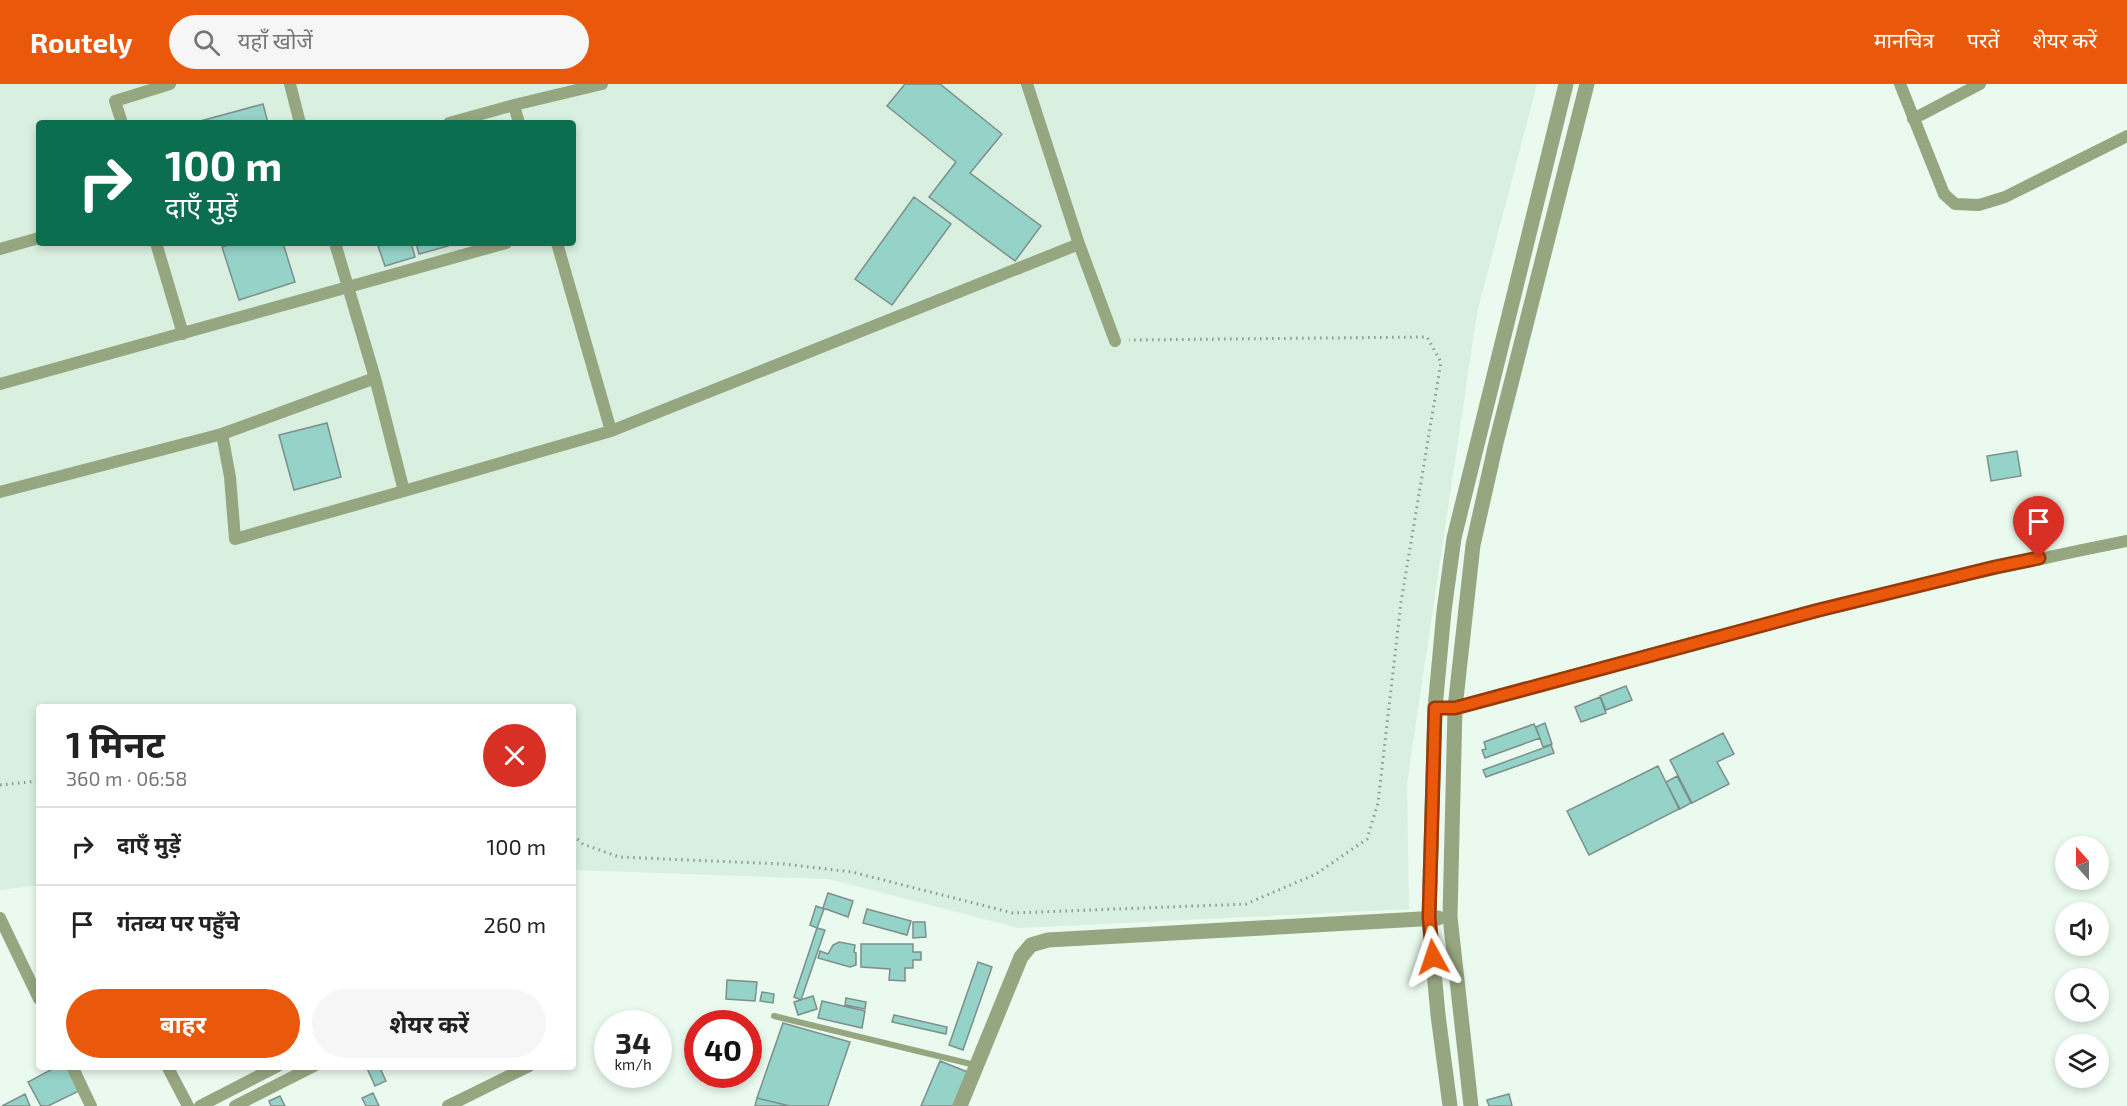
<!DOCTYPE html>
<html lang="hi">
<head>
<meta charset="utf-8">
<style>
	:root { --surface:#fff; --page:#f6f6f6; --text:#222; --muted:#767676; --line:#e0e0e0; --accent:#ea580c }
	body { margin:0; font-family:"Exo 2","Noto Sans Devanagari",sans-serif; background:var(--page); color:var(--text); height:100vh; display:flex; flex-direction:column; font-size:22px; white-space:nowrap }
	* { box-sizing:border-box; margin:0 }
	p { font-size:20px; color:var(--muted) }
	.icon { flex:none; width:33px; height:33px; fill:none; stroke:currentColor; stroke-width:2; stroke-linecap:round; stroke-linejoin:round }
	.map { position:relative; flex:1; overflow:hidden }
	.panel { position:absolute; left:36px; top:620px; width:540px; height:366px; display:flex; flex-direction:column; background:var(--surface); border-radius:6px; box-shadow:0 3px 9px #0003 }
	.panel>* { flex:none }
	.banner { position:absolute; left:36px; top:36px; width:540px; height:126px; border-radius:6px; box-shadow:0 3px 9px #0003; background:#0b6e4f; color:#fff; overflow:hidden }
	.needle { width:39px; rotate:339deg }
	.tools { position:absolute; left:2055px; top:752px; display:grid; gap:12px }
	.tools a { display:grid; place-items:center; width:54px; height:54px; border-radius:50%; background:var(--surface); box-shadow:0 3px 9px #0003; font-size:30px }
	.speed { position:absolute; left:594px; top:926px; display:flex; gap:12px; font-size:30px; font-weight:700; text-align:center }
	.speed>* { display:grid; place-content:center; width:78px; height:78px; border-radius:50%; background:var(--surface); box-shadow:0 3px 9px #0003; line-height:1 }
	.speed small { font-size:15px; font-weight:400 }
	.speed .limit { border:9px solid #d22; background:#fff; color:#111 }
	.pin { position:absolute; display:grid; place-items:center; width:51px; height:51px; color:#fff; margin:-62px -26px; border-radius:50% 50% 50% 0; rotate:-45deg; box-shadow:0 0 6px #0007 }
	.pin .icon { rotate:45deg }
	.me { position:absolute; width:66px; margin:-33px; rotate:355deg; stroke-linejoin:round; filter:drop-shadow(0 0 4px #0008) }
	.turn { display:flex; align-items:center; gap:21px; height:126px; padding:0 30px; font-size:27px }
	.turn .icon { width:78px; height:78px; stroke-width:2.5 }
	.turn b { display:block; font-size:42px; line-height:51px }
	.round { display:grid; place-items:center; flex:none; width:63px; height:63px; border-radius:32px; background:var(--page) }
	.summary { display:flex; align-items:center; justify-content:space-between; height:102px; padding:0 30px }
	h1 { font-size:36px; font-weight:700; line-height:45px }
	.primary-button { display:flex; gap:12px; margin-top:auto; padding:12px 30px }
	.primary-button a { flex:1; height:69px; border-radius:36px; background:var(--accent); color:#fff; font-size:24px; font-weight:700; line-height:69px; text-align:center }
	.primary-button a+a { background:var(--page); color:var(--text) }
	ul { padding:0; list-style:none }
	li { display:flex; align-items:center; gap:18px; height:78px; padding:0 30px; border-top:2px solid var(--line) }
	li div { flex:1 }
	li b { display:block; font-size:22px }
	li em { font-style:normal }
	header { display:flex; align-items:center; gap:36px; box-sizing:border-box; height:84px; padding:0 30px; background:var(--accent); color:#fff }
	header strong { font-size:28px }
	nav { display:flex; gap:33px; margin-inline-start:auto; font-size:21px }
	.search { width:420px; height:54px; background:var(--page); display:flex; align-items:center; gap:15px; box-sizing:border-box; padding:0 21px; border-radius:33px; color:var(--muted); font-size:22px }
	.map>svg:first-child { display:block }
	.built { fill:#d9efdf; fill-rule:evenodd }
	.building { fill:#95d2c7; stroke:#7d8f8c; stroke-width:1.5 }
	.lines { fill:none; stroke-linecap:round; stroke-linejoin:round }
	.path { stroke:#8c978f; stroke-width:3; stroke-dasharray:1.5 4.5; stroke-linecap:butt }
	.service { stroke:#96a680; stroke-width:6 }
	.minor { stroke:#96a680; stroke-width:12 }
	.tertiary { stroke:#96a680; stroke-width:15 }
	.route-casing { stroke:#983908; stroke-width:15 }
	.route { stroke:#ea580c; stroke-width:10 }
</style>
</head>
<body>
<header>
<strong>Routely</strong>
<div class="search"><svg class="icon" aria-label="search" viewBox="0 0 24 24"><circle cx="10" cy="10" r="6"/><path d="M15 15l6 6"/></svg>यहाँ खोजें</div>
<nav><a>मानचित्र</a><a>परतें</a><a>शेयर करें</a></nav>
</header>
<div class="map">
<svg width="2127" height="1022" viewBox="0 0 2127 1022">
	<rect width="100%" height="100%" fill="#eafaee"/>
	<path class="built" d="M0,0H1537L1477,229L1407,699L1409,825L1019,844L829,795L573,786V622H39V801L0,806ZM39,39H573V159H39Z"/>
	<path class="building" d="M905,0H940L1002,50L970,89L1041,142L1015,177L929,113L956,78L887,22Z
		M263,20L268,39H193Z
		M914,113L951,140L892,221L855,195Z
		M235,159H283L295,198L239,216L222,163Z
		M389,159H411L415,173L385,182L378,162Z
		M416,159H447L448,162L419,170Z
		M327,339L341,393L294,406L279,351Z
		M2017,367L2021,392L1991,397L1987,372Z
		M1626,602L1632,616L1606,626L1600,612Z
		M1600,613L1606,629L1581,638L1575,623Z
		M1545,639L1552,660L1543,663L1536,643Z
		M1534,640L1540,654L1485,674L1482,666L1486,665L1484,658Z
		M1723,649L1734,670L1717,678L1729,700L1692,719L1670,676Z
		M1551,661L1554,669L1486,693L1483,686Z
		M1658,682L1679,725L1589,771L1567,727Z
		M1677,692L1691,719L1680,725L1666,698Z
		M828,809L853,817L848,833L823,824Z
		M816,822L824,825L817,844L810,841Z
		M867,825L911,837L907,851L863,839Z
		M913,838H925L926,853L913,854Z
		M817,844L825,846L801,916L794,913Z
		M839,858L855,861L854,868L856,869V881L850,883L818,874L820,867L828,870L833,861Z
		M861,860H913V868H921V876H913V884H905V897L889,896L890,885L861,883Z
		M978,878L992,883L963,966L949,961Z
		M727,896L757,898L755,917L726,915Z
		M762,908L774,910L773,919L760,917Z
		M813,912L817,925L798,931L794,918Z
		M846,914L866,918L865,925L845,921Z
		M822,917L865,927L862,944L818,934Z
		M894,931L947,943L946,950L892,938Z
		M783,939L850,958L828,1022H790L757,1014Z
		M940,977L970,989L956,1022H921Z
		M58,982H66L79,1007L48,1022H41L28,998Z
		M366,982H379L386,997L375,1002Z
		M373,1009L379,1022H366L362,1014Z
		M25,1010L30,1022H2Z
		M1509,1010L1512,1022H1489L1487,1016Z
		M280,1012L285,1022H271L269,1017Z
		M757,1014L790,1022H755Z"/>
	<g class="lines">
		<path class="path" d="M0,701L39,697
			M573,751L583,760L619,773L784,780L852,788L1013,829L1246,820L1316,790L1367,755L1378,719L1401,518L1441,278L1427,253L1129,256"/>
		<path class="service" d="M774,932L975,981"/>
		<path class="minor" d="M290,0L300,39
			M1027,0L1079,160L1115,257
			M1900,0L1944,110L1955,120L1979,121L2005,113L2127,52
			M514,21L519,39
			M1913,35L1980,0
			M122,39L115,17L170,0
			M449,39L514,21L602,0
			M156,159L183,250
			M335,159L375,294L404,407L235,455L230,393L222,350L375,294
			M557,159L611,347
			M0,165L39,154
			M0,300L506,159
			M404,407L611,347L1079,160
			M0,408L222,350
			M1435,624H1455C1677,561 1901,502 2127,457
			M0,834L39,915
			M72,982L91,1022
			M167,982L188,1022
			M200,1022L278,982
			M235,1022L314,982
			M448,1022L529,982"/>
		<path class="tertiary" d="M960,1022L1021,873L1031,861L1048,856L1438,834
			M1450,1022L1438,931L1429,834L1435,624L1444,527L1454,454L1566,0
			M1471,1022L1450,833L1455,624L1473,461L1496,359L1587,0"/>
	</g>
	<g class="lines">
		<defs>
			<path id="route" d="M1433,873L1429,834L1435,624H1455L1819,526L1995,483L2039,474"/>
		</defs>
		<use href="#route" class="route-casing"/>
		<use href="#route" class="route"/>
	</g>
</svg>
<div class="tools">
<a><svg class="needle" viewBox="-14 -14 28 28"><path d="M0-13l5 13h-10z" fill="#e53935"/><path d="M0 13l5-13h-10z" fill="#767676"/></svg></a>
<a><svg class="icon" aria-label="sound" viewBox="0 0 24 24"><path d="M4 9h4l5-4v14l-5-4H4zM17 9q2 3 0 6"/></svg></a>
<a><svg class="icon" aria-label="search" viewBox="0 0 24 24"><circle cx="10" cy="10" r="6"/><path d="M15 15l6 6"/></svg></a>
<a><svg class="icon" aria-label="layers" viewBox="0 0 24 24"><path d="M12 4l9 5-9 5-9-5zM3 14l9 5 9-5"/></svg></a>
</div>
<div class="speed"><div>34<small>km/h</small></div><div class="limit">40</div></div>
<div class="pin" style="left:2039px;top:474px;background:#d93025"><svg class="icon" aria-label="arrive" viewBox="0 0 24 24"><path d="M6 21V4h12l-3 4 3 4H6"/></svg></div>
<svg class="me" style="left:1433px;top:873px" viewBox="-20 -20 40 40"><path d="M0-17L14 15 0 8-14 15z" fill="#ea580c" stroke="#fff" stroke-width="4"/></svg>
<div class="banner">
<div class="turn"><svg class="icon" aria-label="right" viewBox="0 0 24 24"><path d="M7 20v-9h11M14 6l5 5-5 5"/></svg><div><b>100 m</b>दाएँ मुड़ें</div></div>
</div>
<section class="panel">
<div class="summary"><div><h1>1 मिनट</h1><p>360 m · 06:58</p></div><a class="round" style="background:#d93025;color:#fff"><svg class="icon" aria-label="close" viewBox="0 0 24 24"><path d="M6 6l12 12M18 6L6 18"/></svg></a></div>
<ul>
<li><svg class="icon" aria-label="right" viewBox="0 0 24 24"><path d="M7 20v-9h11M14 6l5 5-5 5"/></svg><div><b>दाएँ मुड़ें</b></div><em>100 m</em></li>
<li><svg class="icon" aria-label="arrive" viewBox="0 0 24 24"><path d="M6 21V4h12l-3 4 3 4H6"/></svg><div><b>गंतव्य पर पहुँचे</b></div><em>260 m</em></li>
</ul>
<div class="primary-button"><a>बाहर</a><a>शेयर करें</a></div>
</section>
</div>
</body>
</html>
